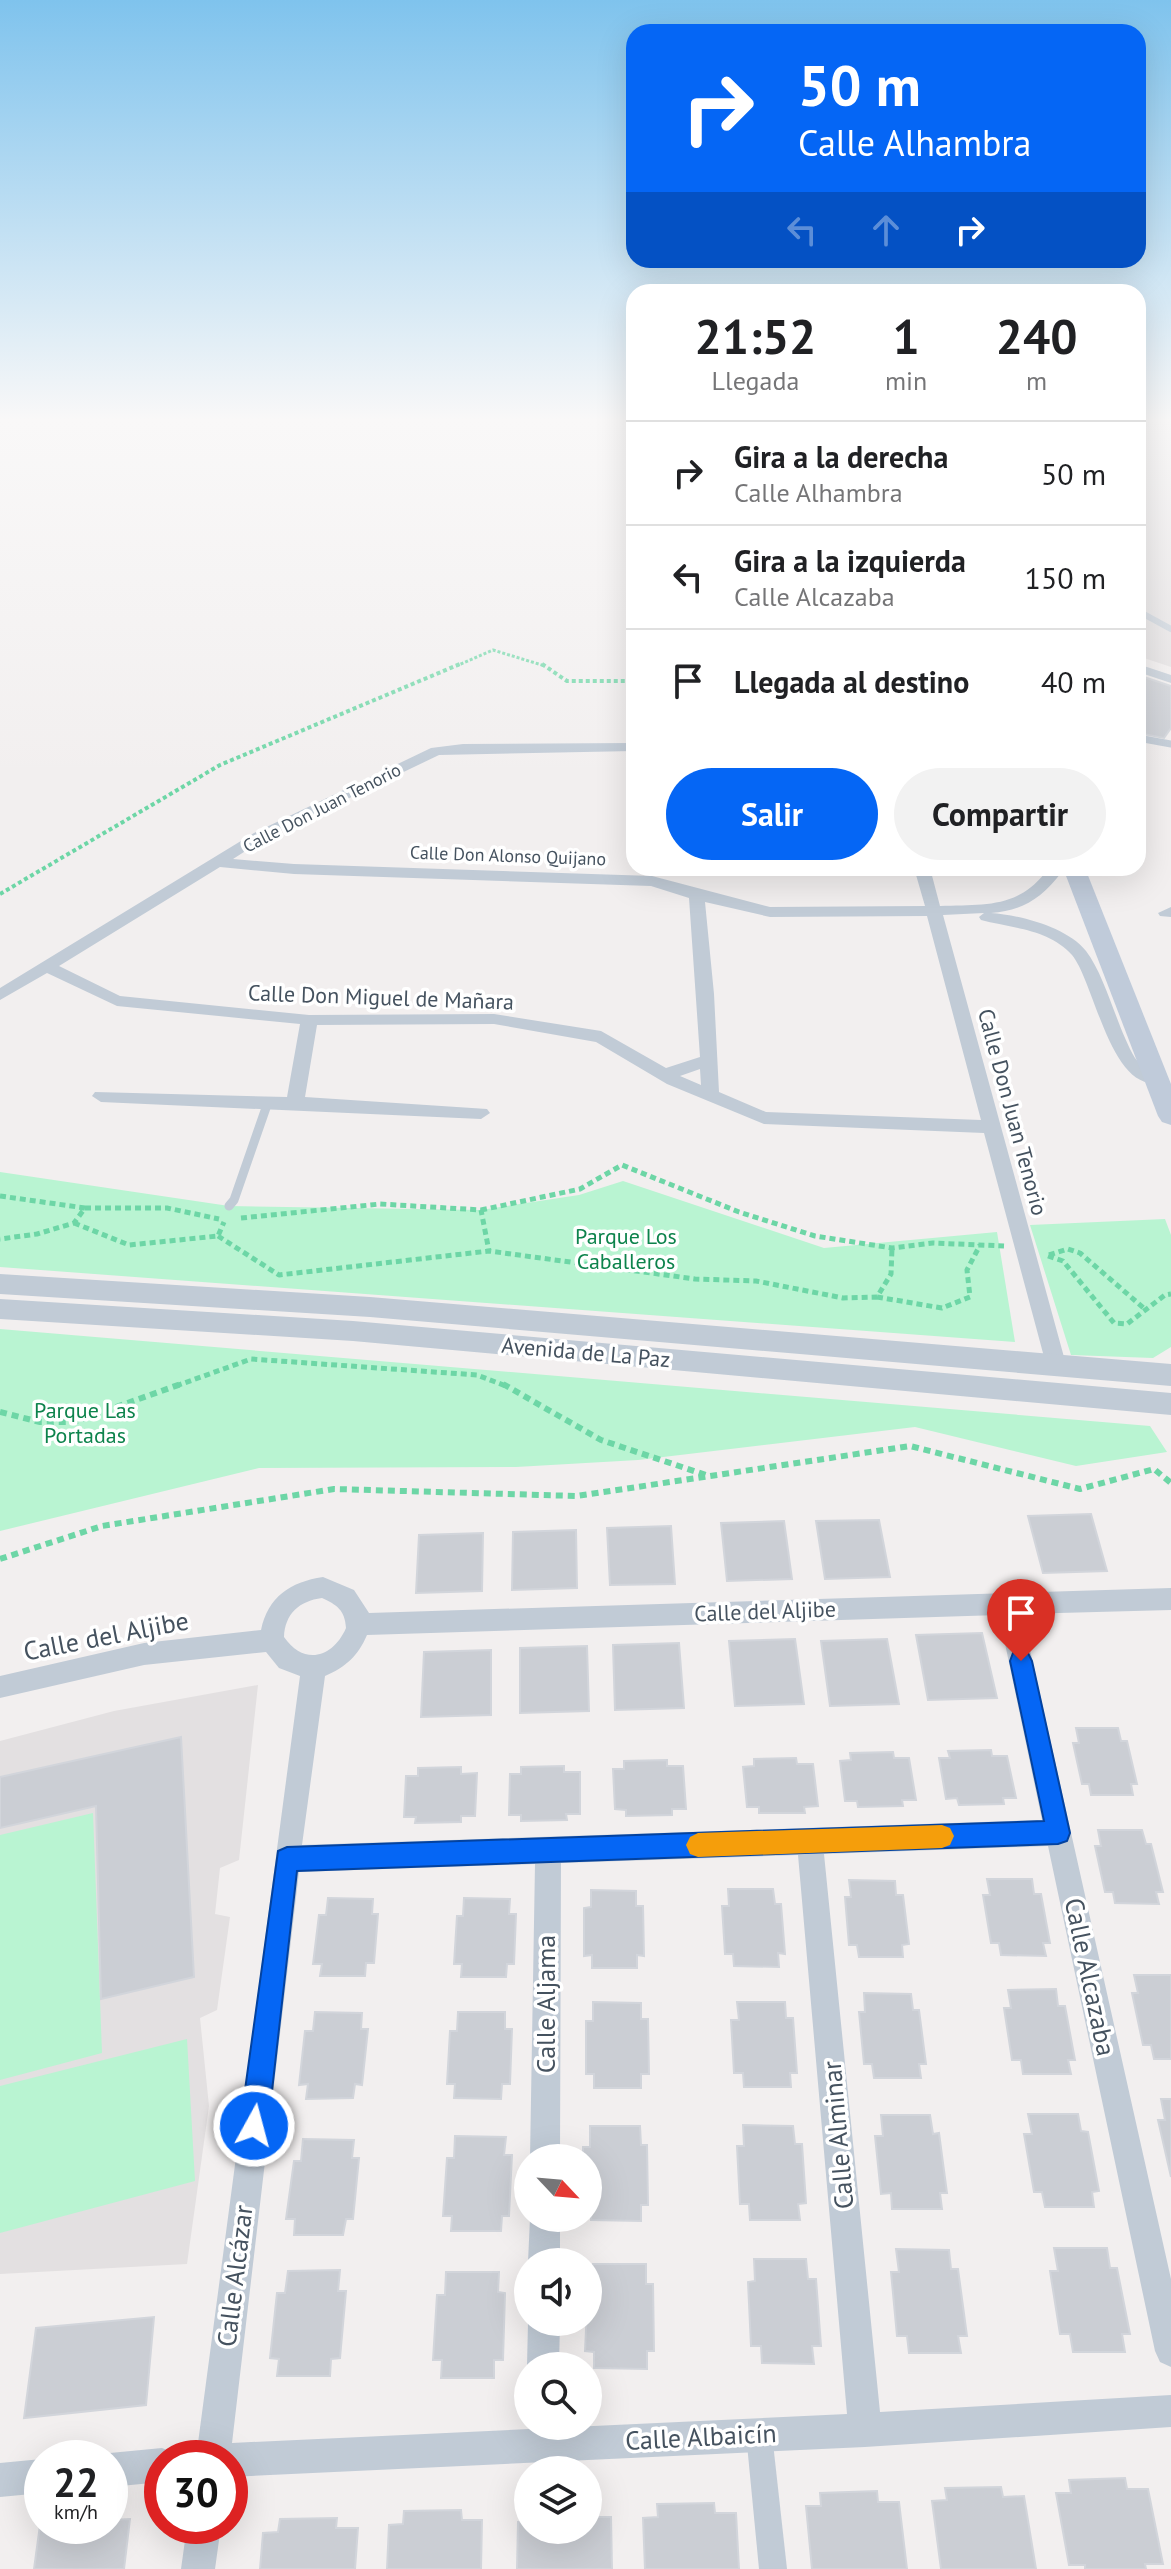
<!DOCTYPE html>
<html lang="es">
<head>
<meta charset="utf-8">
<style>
	:root { --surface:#fff; --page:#f2f2f2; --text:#202124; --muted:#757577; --line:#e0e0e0; --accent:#0566f5 }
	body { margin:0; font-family:"PT Sans",sans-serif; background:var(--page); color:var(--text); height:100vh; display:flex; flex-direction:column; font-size:30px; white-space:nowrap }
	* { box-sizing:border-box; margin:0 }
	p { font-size:26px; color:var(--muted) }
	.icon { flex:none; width:44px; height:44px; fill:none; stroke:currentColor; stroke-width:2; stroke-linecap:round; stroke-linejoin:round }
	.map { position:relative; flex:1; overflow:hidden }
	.details { position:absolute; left:626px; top:284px; width:520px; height:592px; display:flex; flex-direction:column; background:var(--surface); border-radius:24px; box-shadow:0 8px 32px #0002 }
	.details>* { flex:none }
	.top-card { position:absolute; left:626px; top:24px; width:520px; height:244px; border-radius:24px; box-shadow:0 8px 32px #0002; background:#0566f5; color:#fff; overflow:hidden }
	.needle { width:52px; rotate:116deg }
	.controls { position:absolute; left:514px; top:2144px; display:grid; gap:16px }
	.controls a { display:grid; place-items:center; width:88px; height:88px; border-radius:50%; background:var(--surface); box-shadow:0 8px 32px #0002; font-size:40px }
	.speed { position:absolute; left:24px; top:2440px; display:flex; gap:16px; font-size:40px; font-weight:700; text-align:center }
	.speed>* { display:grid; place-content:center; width:104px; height:104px; border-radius:50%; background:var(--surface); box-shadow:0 8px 32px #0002; line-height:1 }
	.speed small { font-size:20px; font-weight:400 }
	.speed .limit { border:12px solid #d22; background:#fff; color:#111 }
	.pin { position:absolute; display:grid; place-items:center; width:68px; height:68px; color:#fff; margin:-82px -34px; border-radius:50% 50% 50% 0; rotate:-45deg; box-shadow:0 0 8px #0007 }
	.pin .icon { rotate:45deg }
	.me { position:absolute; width:88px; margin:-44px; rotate:7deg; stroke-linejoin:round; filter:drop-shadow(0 0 6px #0008) }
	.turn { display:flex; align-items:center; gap:28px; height:168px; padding:0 40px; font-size:36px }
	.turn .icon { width:104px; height:104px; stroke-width:2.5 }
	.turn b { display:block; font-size:56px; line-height:68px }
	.lanes { display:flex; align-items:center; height:76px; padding:0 40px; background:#0003; justify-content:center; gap:40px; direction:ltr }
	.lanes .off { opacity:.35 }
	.eta { display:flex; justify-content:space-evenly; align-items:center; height:136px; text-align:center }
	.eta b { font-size:48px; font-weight:800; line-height:56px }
	.button { display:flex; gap:16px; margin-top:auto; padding:16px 40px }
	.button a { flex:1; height:92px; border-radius:48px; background:var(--accent); color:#fff; font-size:32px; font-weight:800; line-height:92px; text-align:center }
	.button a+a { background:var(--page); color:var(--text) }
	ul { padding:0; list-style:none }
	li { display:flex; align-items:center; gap:24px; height:104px; padding:0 40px; border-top:2px solid var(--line) }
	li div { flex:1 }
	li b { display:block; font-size:30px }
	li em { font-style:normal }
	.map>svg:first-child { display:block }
	.education { fill:#e3e0e1 }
	.green { fill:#b9f4d2 }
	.building { fill:#cbced4; stroke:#d2d5db; stroke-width:2 }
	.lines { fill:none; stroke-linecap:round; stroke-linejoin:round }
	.path-far3 { stroke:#6dd6a6; stroke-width:3; stroke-dasharray:3 2; stroke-linecap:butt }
	.path-far2 { stroke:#6dd6a6; stroke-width:4; stroke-dasharray:4 3; stroke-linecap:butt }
	.path-far1 { stroke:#6dd6a6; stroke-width:5; stroke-dasharray:6 4; stroke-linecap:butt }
	.path { stroke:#6dd6a6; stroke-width:6; stroke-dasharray:7 5; stroke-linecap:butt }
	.service-far2 { stroke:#c1cbd6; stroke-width:6 }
	.service-far1 { stroke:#c1cbd6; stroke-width:7 }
	.service { stroke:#c1cbd6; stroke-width:9 }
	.pedestrian { fill:#c1cbd6; fill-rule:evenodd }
	.minor { fill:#c1cbd6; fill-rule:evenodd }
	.tertiary { fill:#c1cbd6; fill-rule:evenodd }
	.secondary { fill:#c0cbda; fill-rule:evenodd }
	.route { fill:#0566f5; stroke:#03429f; stroke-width:2 }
	.slow { fill:#f59e0b }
	.labels { text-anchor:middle; stroke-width:7; stroke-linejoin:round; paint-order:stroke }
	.far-street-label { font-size:18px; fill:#45525f; stroke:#fff }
	.street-label { font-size:22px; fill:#45525f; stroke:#fff }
	.park-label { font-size:22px; fill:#0d834c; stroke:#fff }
	.near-street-label { font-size:26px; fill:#45525f; stroke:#fff }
</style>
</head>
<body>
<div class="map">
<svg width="1171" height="2569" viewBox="0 0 1171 2569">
	<rect width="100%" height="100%" fill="#f2efef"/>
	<path class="education" d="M1138,419H1171V667L1138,656Z
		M258,1685L239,1860L220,1868L215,1914L230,1917L217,2010L200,2018L209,2106L187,2264L0,2274V1741L114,1711Z"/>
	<path class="green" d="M0,1172L229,1206L481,1210L579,1195L623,1181L824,1248L997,1232L1015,1342L0,1267Z
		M1165,1219L1171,1235V1347L1153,1358L1071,1355L1030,1225Z
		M0,1329L1150,1426L1167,1452L1076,1466L915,1427L638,1460L516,1467L259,1468L0,1531Z
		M93,1813L102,2053L0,2080V1835Z
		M187,2039L195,2181L0,2233V2086Z"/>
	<path class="building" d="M1138,675L1171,686V728L1164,738L1138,733Z
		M1091,1514L1107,1571L1043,1573L1028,1516Z
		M879,1520L890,1577L825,1579L816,1521Z
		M784,1521L792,1579L727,1581L721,1523Z
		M671,1526L675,1584L610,1585L607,1528Z
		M576,1530L577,1588L512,1590L513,1532Z
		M483,1533L482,1591L416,1593L419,1535Z
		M982,1633L997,1698L928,1700L916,1635Z
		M795,1639L804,1704L735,1706L729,1641Z
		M887,1639L899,1704L830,1706L821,1641Z
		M679,1643L684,1708L615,1710L613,1645Z
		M587,1646L589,1711L520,1713V1648Z
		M491,1650V1715L421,1717L424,1652Z
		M1076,1728H1118L1121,1741H1127L1137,1784H1131L1133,1795H1091L1089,1784H1082L1073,1743H1079Z
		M181,1737L194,1977L101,1999L96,1806L0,1828V1777Z
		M991,1750L992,1756H1007L1016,1798H1003L1004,1804L959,1805L957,1798L946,1799L939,1758H950L948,1751Z
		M893,1752L894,1758H909L916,1800H902L903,1806L858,1807L857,1801H845L840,1761L851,1760L850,1753Z
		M796,1758L797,1764H813L818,1806L804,1807L805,1813H759V1807H747L743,1767L754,1766V1759Z
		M667,1760V1766H683L686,1809H672V1815L626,1816V1810L615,1809L613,1769H624V1761Z
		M564,1766V1772H580V1814H566L567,1820L521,1821V1815H509L510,1774H521V1767Z
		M461,1767V1774L477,1773L475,1816H461V1822L415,1823L416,1817H404L406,1776H418V1768Z
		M1098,1830H1142L1146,1844H1151L1163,1892H1156L1159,1904L1115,1903L1113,1892H1105L1095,1846H1101Z
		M987,1879H1032L1034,1894H1041L1050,1943H1043L1046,1956L1001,1955L999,1943H991L983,1895H990Z
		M849,1880L895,1881L896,1895H903L909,1944L902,1945L903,1957H859L857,1945H849L845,1897H851Z
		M728,1889H773L775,1904H781L785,1954L778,1953L779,1967L734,1966L733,1954H725L722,1906H729Z
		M591,1890L636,1891V1906H643L644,1956L637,1955V1968H592V1955L584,1956V1908L591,1907Z
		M328,1898L373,1899L372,1914H378L374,1963H366L365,1976H320L322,1964H313L319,1915H326Z
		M464,1898L510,1899L509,1914H516L514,1964H507L506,1977H461L462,1964H454L457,1916H463Z
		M1134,1975H1171V2059H1154L1151,2045H1143L1132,1993H1138Z
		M1056,1989L1058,2006H1065L1075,2060H1068L1071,2074H1023L1021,2060H1012L1004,2008H1011L1008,1990Z
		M864,1993L911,1994L913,2010H919L926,2064H919L921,2078H874L872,2064H864L859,2012H865Z
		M593,2002L641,2003V2019H648L649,2074H641V2088H594V2074H586V2021H593Z
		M737,2002H785L786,2018H793L797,2073H790L791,2087H744L743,2073H734L731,2020H739Z
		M315,2012L362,2013L361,2029H368L362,2085L355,2084L353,2098L306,2099L308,2084L299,2085L305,2031H313Z
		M458,2012H505V2029H512L510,2084H502L501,2099L454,2098L455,2084H447L450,2031H457Z
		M1161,2099H1171V2177L1158,2120H1165Z
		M1028,2114H1078L1081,2131L1088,2132L1099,2191L1092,2192L1094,2207H1045L1042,2192H1034L1024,2134H1032Z
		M881,2115H930L933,2134L939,2133L947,2193H940L942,2209H892L891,2193L881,2194L875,2136H883Z
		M743,2125L793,2126L795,2144H802L806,2203L798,2204L800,2220H750L749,2204H740L737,2146H744Z
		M590,2126H640L641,2145H647L648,2205H641V2221L591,2220L588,2158H583V2147H590Z
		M455,2136L506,2137L504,2155H512L509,2216H502L501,2231H451L452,2216H443L447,2158H454Z
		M303,2139L354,2140L352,2158H359L353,2219H346L343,2235H294L295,2219H286L294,2161H301Z
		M1054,2248H1107L1110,2268H1117L1130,2334H1122L1125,2352H1073L1070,2334H1060L1050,2271H1058Z
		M896,2249L949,2250L951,2269H958L967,2336H958L961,2353H909L907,2336H897L891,2272H899Z
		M754,2259H806L808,2279H816L821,2346H812L814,2364L762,2363L761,2346H751L748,2282L755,2281Z
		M593,2264H646V2284H653L654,2351H647V2369L594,2368V2352L585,2351L588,2287H593Z
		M340,2270L338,2291H346L340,2358L331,2359L330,2376H277L279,2359L270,2358L277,2293H285L288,2271Z
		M446,2272H499L498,2292L505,2293L503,2360H494V2378H441L442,2360H433L437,2295H445Z
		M154,2317L146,2405L24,2418L36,2328Z
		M1125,2478L1127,2489H1148L1163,2564H1145L1146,2569H1085V2565H1069L1056,2493H1071L1069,2480Z
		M1001,2487L1003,2497L1024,2496L1036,2569H941L932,2501L947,2500L945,2488Z
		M877,2491L878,2502H899L907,2569H812L806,2506H821L820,2493Z
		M714,2503L715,2513H736L739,2569H645L643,2518L658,2517L657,2504Z
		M588,2506L590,2517H611L612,2569H517L518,2522L528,2521V2530H588Z
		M461,2510L462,2520H482L481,2569H387L389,2525L403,2524L404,2511Z
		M337,2518L336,2528H358L355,2569H260L263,2533L278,2532L280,2519Z
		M130,2519L124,2569H34L40,2525L110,2526V2520Z"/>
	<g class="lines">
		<path class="path-far3" d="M456,666L493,650L545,666"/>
		<path class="path-far2" d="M542,664L567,681H634
			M0,894L220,765L460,664"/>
		<path class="path-far1" d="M0,1196L85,1208L74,1223L37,1234L0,1239
			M85,1208H167L219,1219
			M481,1210L580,1189L622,1165L739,1212L815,1236L892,1248L933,1243L1004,1246
			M241,1218L380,1204L481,1210L489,1251
			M74,1223L129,1245L218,1236L224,1222
			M218,1236L279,1275L489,1251L695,1279L756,1281L843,1298L877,1297L891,1274L892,1248
			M1049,1255L1068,1249L1080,1253L1146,1310
			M1048,1256L1063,1261L1114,1323L1127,1324L1165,1295L1171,1294
			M877,1297L942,1308L970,1297L967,1270L980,1245
			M176,1386L251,1359L477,1375L506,1386"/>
		<path class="path" d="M503,1384L601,1440L706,1475
			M0,1412L40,1422H74L181,1384
			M0,1559L102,1526L334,1489L577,1496L910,1446L1080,1489L1154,1469L1171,1483"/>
		<path class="service-far2" d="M1138,611L1171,629"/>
		<path class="service-far1" d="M1138,738L1171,744"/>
		<path class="service" d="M229,1206L234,1200L268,1102"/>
		<path class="pedestrian" d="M759,2421L768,2425L772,2434L787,2569H759L746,2434L750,2425Z"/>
		<path class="minor" d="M1138,664L1171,675V683L1138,672Z
			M634,743V751L439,755L264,839L233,859L294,864L652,876L770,907L925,906L914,868H930L940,906C983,904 1016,909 1045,873L1043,868H1059L1061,873C1042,898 1022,911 991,913C1020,915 1067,927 1086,951C1106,977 1117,1028 1135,1058C1141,1068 1157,1069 1165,1078L1162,1082C1111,1096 1095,983 1072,955C1049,929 1012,928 981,920L979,917L984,913L943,915L1067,1368L1064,1374L1057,1376L1050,1374L1047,1368L984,1133L764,1124L667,1084L596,1042L494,1024L317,1025L305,1097L487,1109L490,1113L481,1119L101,1102L92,1096L95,1092L287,1097L300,1024L117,1006L47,973L0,1000V988L254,833L431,748L463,744ZM220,867L294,874L651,886L689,898L700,1057L666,1068L601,1031L494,1014L309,1015L120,996L59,966ZM705,902L770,917L927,916L981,1120L766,1112L719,1092L714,994ZM700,1069L701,1085L680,1076Z
			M1171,907V917L1160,916L1158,913Z
			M323,1577L354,1590L369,1613L1171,1588V1610L1022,1614L1171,2279V2367L1160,2362L1155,2351L1048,1846L824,1854L880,2412L1171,2395V2427L865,2447L230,2477V2458H196L300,1676L279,1668L266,1652L144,1665L0,1698V1676L144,1643L261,1630C268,1597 290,1582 323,1577ZM322,1598C337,1605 345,1610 346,1628C333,1658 304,1666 284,1637C285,1614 299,1601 322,1598ZM999,1615L1042,1820L302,1845L325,1676C346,1667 358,1656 367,1635ZM798,1855L847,2414L232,2443L299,1872L535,1864L530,2158H560L561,1863Z
			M530,2218H560V2262H528Z
			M528,2322H560L559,2366H528V2369L527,2366Z
			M162,2448L174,2453L176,2458H162V2482L110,2487V2458H98L110,2453Z
			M42,2459V2493L0,2497V2463Z
			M187,2526H221L215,2569H181Z"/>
		<path class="tertiary" d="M0,1274L370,1297L1171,1364V1386L370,1317L0,1294Z
			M0,1299L353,1321L1171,1393V1415L353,1341L0,1319Z"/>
		<path class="secondary" d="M1063,868H1085L1171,1084V1125L1162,1122L1158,1116Z"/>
	</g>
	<linearGradient id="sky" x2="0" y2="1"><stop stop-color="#7fc3ed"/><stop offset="0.54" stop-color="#f9f8f8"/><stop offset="1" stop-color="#f9f8f8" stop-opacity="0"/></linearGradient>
	<rect width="1171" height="778" fill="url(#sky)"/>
	<path class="route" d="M1021,1650L1028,1653L1032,1661L1070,1833L1067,1841L1058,1844L297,1871L268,2126L264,2136L254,2140L244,2136L240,2126L278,1851L287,1847L1044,1821L1010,1661L1013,1653Z"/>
	<path class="slow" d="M942,1825L950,1828L954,1836L950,1845L942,1848L698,1857L690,1854L686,1845L690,1837L698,1833Z"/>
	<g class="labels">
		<g class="far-street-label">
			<text transform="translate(322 808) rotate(-27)" y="6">Calle Don Juan Tenorio</text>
			<text transform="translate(508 856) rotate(2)" y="6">Calle Don Alonso Quijano</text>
		</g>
		<g class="street-label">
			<text transform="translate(381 997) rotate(2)" y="8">Calle Don Miguel de Mañara</text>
			<text transform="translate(1013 1112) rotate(75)" y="8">Calle Don Juan Tenorio</text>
			<text transform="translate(586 1352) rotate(5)" y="8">Avenida de La Paz</text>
			<text transform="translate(765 1611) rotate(-2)" y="8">Calle del Aljibe</text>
		</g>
		<g class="park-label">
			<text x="626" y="1244">Parque Los<tspan x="626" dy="25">Caballeros</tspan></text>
			<text x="85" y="1418">Parque Las<tspan x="85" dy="25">Portadas</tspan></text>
		</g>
		<g class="near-street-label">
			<text transform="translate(106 1636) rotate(-11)" y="9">Calle del Aljibe</text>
			<text transform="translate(1090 1977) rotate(78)" y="9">Calle Alcazaba</text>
			<text transform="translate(546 2004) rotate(-90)" y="9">Calle Aljama</text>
			<text transform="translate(838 2135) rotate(-95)" y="9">Calle Alminar</text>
			<text transform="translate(235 2276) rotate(-83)" y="9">Calle Alcázar</text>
			<text transform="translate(701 2437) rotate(-3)" y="9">Calle Albaicín</text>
		</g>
	</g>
</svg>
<div class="controls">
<a><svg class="needle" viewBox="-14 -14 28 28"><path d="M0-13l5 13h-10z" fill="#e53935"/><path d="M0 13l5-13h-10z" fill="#757577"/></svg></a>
<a><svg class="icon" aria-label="sound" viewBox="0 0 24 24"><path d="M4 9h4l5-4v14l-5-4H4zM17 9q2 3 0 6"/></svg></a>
<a><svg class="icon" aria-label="search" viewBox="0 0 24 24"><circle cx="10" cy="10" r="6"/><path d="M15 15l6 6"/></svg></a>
<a><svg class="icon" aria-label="layers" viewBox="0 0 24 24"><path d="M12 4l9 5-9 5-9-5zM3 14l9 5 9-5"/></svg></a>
</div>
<div class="speed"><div>22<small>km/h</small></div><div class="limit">30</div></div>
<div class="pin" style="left:1021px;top:1661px;background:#d93025"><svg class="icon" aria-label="arrive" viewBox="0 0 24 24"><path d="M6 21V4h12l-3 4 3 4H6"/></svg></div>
<svg class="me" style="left:254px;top:2126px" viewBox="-20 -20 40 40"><circle r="17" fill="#0566f5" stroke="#fff" stroke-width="3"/><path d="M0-11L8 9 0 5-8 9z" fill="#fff"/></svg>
<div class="top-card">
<div class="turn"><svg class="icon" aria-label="right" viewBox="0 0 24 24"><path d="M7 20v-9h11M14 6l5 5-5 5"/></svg><div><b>50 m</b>Calle Alhambra</div></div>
<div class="lanes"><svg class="icon off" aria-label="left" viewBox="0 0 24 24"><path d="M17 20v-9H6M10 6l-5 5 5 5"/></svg><svg class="icon off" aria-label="ahead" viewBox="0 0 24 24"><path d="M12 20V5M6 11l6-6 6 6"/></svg><svg class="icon" aria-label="right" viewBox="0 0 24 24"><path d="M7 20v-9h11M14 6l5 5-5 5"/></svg></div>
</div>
<section class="details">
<div class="eta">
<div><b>21:52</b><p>Llegada</p></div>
<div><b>1</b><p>min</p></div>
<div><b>240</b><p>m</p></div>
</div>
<ul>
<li><svg class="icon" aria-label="right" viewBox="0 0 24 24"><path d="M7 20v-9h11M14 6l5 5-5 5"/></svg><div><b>Gira a la derecha</b><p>Calle Alhambra</p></div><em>50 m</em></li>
<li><svg class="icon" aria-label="left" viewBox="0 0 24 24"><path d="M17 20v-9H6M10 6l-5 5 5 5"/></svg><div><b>Gira a la izquierda</b><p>Calle Alcazaba</p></div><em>150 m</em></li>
<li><svg class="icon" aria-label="arrive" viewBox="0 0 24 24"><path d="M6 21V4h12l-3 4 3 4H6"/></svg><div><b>Llegada al destino</b></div><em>40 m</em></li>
</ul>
<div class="button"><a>Salir</a><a>Compartir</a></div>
</section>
</div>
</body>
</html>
